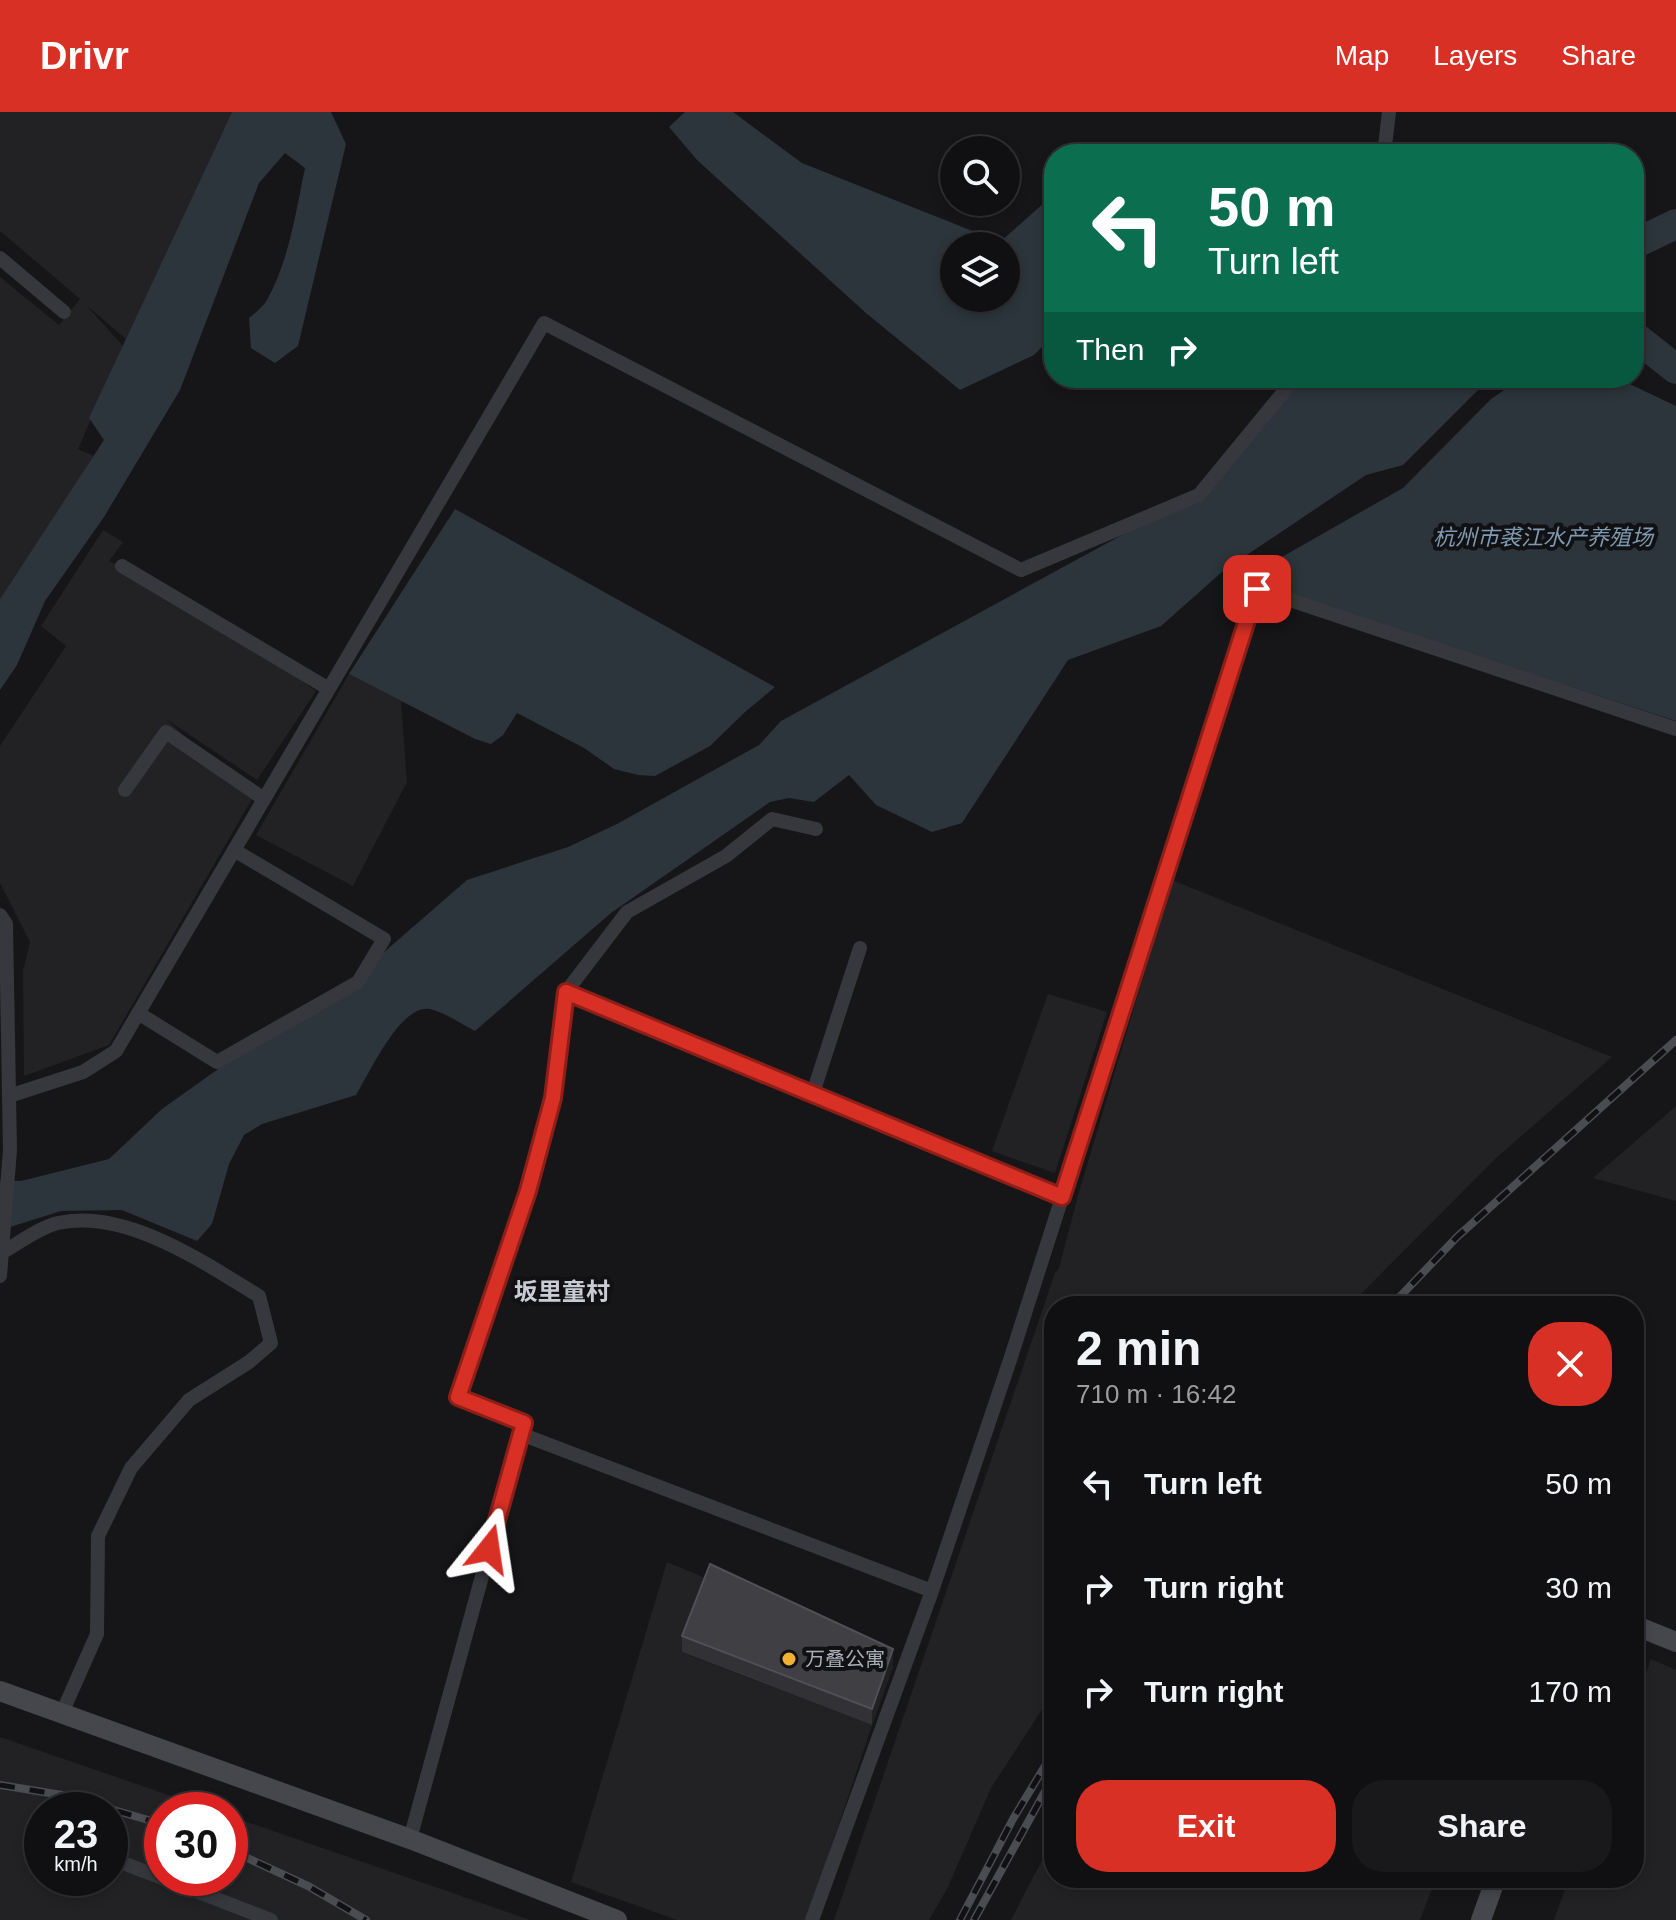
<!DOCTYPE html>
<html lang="en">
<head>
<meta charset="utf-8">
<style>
	:root { --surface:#101012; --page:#19191b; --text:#f1f3f6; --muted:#9c9d9f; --line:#303032; --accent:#d93025 }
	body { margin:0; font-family:Helvetica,"Noto Sans SC",sans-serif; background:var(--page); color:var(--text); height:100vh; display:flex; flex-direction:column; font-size:30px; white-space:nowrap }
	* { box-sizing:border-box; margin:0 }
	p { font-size:26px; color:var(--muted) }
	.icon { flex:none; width:44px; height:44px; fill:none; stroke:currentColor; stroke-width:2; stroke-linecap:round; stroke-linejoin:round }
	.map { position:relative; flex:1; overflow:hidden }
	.sheet { position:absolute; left:1044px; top:1184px; width:600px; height:592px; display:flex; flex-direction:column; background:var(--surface); border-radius:32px; box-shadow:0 4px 12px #0003,0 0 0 2px var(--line) }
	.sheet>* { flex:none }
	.guide { position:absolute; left:1044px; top:32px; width:600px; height:244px; border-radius:32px; box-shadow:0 4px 12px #0003,0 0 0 2px var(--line); background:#0b6e4f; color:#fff; overflow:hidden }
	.fabs { position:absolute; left:940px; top:24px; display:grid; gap:16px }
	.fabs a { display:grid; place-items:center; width:80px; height:80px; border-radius:50%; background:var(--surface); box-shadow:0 4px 12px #0003,0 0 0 2px var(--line); font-size:40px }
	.speed { position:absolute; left:24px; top:1680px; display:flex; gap:16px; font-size:40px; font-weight:700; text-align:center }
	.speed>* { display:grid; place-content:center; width:104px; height:104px; border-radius:50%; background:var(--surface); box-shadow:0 4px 12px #0003,0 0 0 2px var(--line); line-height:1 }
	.speed small { font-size:20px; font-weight:400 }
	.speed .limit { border:12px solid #d22; background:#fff; color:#111 }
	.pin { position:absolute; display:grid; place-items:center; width:68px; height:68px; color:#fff; margin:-34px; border-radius:16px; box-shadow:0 4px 12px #0006 }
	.me { position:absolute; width:88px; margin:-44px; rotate:15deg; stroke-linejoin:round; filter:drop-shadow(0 0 6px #0008) }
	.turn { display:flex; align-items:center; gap:28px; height:168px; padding:0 32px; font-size:36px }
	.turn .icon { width:104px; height:104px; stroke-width:2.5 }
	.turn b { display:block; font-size:56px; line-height:68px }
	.then { display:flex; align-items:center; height:76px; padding:0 32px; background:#0003; gap:16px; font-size:30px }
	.round { display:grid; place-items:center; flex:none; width:84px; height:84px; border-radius:32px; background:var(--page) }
	.head { display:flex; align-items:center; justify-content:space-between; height:136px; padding:0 32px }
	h1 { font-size:48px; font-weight:700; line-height:60px }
	.button { display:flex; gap:16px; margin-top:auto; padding:16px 32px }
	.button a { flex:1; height:92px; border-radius:32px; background:var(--accent); color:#fff; font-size:32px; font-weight:700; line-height:92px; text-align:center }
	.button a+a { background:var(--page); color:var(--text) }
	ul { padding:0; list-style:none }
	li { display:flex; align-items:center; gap:24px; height:104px; padding:0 32px }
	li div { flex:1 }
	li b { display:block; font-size:30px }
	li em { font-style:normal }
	header { display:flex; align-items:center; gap:48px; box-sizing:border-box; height:112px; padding:0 40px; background:var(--accent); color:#fff }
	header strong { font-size:38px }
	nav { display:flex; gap:44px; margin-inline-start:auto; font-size:28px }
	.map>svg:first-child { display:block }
	.built { fill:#222225; fill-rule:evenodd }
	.water { fill:#2c353c; fill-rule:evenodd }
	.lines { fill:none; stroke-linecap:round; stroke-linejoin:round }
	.river { stroke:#2c353c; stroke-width:30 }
	.street { stroke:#37383d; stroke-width:14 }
	.secondary { stroke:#45474d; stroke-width:20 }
	.rail-casing { stroke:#4a4c52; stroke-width:8 }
	.rail { stroke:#111113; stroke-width:5; stroke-dasharray:15; stroke-linecap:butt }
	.wall { fill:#323236 }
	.shaded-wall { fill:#212124 }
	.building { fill:#3f3f44; stroke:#4f5156; stroke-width:2 }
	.route-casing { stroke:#8d1f18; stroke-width:20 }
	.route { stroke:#d93025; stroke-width:14 }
	.poi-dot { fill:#f2b134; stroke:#111113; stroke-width:3 }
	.labels { text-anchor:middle; stroke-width:8; stroke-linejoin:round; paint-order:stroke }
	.poi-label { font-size:20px; fill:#a8adb8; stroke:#111113; text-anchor:start }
	.water-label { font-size:22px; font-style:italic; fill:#7f9bb3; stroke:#111113 }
	.quarter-label { font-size:24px; font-weight:bold; fill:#c9ccd4; stroke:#111113 }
</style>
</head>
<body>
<header>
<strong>Drivr</strong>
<nav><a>Map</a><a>Layers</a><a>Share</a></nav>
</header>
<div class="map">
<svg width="1676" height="1808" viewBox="0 0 1676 1808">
	<rect width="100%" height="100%" fill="#161618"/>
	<path class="built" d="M0,0H232L126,227L86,193L123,234L78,337L94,344L0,487V165L59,213L80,187L0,119Z
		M103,418L123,430L109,449L170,483L173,480L316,579L257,668L166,607L252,687L109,933L24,964L23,859L30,830L0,771V634L66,534L41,514Z
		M349,562L401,589L407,670L353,774L256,723Z
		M1172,768L1612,945L1494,1048L1349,1194H1054V1579L991,1676L948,1775L929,1808H834L1055,1161L1059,1156L1079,1080Z
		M1048,882L1107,900L1055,1061L992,1039Z
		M1676,994V1089L1593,1066Z
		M667,1450L710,1468L683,1541L872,1613L807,1808H677L571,1770Z
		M1651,1547L1676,1558V1808H1554L1569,1766H1634V1593Z
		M0,1625L212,1698H162V1766H230V1704L530,1808H0ZM42,1698H110V1766H42Z
		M1054,1725V1766H1436L1420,1808H1011Z"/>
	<path class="water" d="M232,0H331L346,32L298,234L275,251L251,236L249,206C255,201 263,195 267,188C289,149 296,99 305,56L285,41L259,71L180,278L104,405L45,489L17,553L0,578V487L104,328L89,306Z
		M685,0H733L802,51L1000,130L1044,91L1054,93V223L1034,243L960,278L866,201L697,48L669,15ZM954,134H1006V186H954Z
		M1303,266H1495L1481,275L1403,353L1366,363L1223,459L1161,514L1068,548L962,711L932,720L876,693L849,663L814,690L789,686L770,690L611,801L475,919C461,912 444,900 430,897C401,891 369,962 356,983L262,1012L244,1023L229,1052L212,1112L197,1129L122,1098L61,1099L10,1115H0V1069H21L109,1047L162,997L221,955L355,874L383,841L467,768L568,735L617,712L759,633L781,609L1133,417L1180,397Z
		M1522,266H1617L1676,294V609L1243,467L1403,376L1491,287Z
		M455,397L775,575L745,600L710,634L655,664L638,663L614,657L584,636L517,601L503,623L491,632L475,627L349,562Z"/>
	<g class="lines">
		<path class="river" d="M1634,132L1676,112
			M1634,224L1676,257"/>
		<path class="street" d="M1384,42L1389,0
			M0,146L64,200
			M122,454L329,577
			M125,678L166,620L264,687
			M0,803L6,812L10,1038L0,1164
			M566,880L1062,1085
			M138,901L217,950L358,870L384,827L234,738
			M9,984L83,960L116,939L544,211L1021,458L1199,383L1295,266
			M812,984L860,836
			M3,1140C19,1131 40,1115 58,1111C126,1096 204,1151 259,1184L271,1231L249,1250L189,1288L131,1356L98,1424L97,1522L62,1601
			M521,1322L932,1479
			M34,1716L42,1720
			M410,1727L524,1311L458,1285L528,1079L553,986L566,880L627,800L726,744L772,707L816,717
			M110,1746L162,1766
			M162,1766L271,1808
			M812,1808L932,1479L1010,1248L1257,477L1676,617"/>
		<path class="secondary" d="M1634,1513L1676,1530
			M0,1579L410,1727L617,1808
			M1481,1808L1496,1766"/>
		<defs>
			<path id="rail" d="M1391,1194L1457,1125L1676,928
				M0,1673L62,1683L162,1712
				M230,1738L308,1774L366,1808
				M960,1808L1013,1707L1054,1639
				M974,1808L1054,1663"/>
		</defs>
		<use href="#rail" class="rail-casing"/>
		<use href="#rail" class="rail"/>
	</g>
	<path class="wall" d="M682,1524L893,1554L872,1613L682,1540Z"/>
	<path class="shaded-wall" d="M893,1537V1554L872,1613V1597Z"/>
	<path class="building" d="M710,1452L893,1537L872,1597L682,1524Z"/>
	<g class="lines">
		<defs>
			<path id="route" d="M489,1437L524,1311L458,1285L528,1079L553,986L566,880L1062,1085L1257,477"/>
		</defs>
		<use href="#route" class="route-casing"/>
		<use href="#route" class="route"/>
	</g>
	<circle class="poi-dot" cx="789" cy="1547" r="8"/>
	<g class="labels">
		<g class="poi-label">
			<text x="805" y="1554">万叠公寓</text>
		</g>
		<g class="water-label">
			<text x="1543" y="433">杭州市裘江水产养殖场</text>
		</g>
		<g class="quarter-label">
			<text x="562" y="1188">坂里童村</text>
		</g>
	</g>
</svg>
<div class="fabs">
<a><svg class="icon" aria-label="search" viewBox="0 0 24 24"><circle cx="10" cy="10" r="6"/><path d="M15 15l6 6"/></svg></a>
<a><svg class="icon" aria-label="layers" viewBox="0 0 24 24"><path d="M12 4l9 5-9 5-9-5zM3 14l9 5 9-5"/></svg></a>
</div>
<div class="speed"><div>23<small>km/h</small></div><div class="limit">30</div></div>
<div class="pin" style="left:1257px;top:477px;background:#d93025"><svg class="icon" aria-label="arrive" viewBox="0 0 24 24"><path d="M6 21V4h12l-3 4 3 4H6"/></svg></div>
<svg class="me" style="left:489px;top:1437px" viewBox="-20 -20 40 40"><path d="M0-17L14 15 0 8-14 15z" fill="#d93025" stroke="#fff" stroke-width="4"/></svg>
<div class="guide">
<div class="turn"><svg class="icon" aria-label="left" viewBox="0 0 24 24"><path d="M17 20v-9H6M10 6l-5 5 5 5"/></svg><div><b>50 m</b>Turn left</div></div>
<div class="then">Then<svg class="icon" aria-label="right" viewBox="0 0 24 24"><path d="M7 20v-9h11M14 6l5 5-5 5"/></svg></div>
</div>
<section class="sheet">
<div class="head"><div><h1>2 min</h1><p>710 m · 16:42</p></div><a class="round" style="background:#d93025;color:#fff"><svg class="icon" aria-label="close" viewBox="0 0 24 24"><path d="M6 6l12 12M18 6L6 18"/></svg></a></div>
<ul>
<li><svg class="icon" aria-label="left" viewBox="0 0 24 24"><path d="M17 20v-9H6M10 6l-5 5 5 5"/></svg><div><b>Turn left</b></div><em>50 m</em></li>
<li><svg class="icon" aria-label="right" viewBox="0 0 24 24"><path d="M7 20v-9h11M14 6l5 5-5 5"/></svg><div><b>Turn right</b></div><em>30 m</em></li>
<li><svg class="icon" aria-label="right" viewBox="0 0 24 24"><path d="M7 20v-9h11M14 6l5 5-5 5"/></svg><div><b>Turn right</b></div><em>170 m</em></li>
</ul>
<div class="button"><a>Exit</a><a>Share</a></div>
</section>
</div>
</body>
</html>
